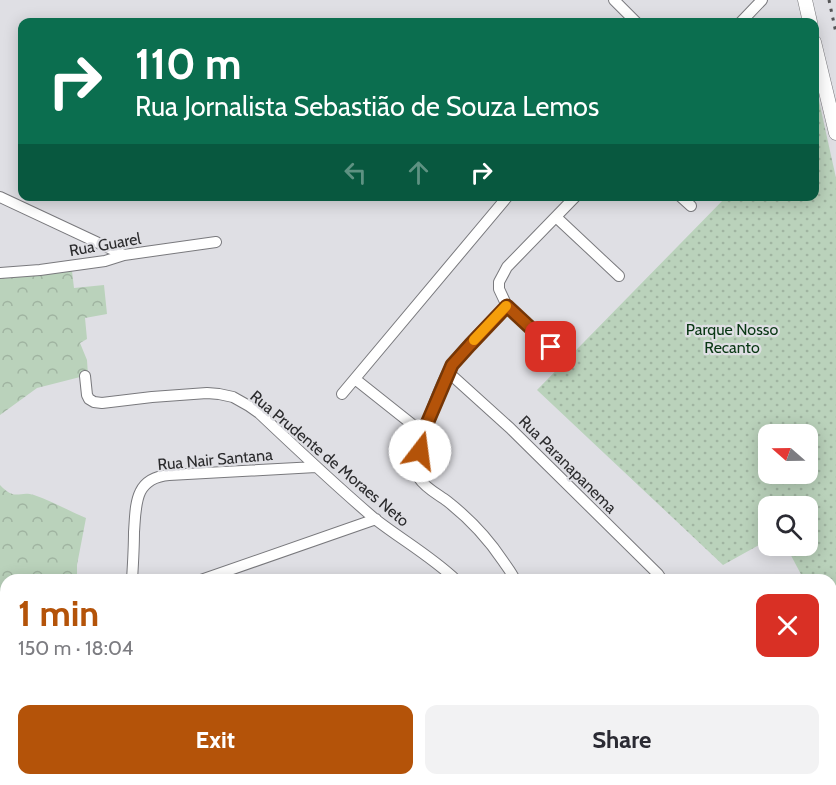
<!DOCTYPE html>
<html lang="en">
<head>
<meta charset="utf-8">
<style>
	:root { --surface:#fff; --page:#f2f2f3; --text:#2b2b33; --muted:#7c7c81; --accent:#b45309 }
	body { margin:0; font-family:Cabin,sans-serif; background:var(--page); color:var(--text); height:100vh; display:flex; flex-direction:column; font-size:22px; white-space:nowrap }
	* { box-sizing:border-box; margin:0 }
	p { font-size:20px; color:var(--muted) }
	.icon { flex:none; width:33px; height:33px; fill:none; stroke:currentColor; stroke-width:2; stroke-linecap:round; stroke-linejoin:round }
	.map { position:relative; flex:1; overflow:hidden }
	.sheet { position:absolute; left:0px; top:574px; width:837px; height:212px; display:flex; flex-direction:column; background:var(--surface); border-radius:18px 18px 0 0; box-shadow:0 3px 15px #0003 }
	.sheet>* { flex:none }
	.guide { position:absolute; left:18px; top:18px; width:801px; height:183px; border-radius:12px; box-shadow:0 3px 15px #0003; background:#0b6e4f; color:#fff; overflow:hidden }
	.needle { width:39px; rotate:290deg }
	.tools { position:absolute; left:758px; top:424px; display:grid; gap:12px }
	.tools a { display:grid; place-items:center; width:60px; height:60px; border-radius:12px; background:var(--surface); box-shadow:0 3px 15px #0003; font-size:30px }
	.pin { position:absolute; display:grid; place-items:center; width:51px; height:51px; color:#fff; margin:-26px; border-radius:12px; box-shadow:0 3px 9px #0006 }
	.me { position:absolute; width:66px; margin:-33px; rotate:15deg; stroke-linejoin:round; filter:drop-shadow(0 0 4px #0008) }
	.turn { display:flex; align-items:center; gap:21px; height:126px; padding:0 18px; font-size:27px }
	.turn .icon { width:78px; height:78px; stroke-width:2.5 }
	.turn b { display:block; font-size:42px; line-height:51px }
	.lanes { display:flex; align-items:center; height:57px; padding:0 18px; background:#0003; justify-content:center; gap:30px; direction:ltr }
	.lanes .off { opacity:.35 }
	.round { display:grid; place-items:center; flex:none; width:63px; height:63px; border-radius:12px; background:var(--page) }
	.headline { display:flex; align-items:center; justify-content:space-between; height:102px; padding:0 18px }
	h1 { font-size:36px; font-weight:800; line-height:45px; color:var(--accent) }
	.primary-button { display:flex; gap:12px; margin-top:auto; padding:12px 18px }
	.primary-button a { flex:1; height:69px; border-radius:12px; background:var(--accent); color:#fff; font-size:24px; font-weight:800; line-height:69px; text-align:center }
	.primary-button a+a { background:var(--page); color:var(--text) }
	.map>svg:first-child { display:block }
	.forest { fill:url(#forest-crowns) }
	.park { fill:url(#park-dots); fill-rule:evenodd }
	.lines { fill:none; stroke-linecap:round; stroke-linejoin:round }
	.minor-casing { stroke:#79797d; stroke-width:12 }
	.secondary-casing { stroke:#79797d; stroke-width:15 }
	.minor { stroke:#fff; stroke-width:10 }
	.secondary { stroke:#fff; stroke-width:14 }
	.rail { stroke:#545456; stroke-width:3; stroke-dasharray:3 6; stroke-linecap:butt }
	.route-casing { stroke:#753606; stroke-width:15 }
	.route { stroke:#b45309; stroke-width:10 }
	.slow { stroke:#f59e0b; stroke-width:10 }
	.labels { text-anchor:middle; stroke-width:4.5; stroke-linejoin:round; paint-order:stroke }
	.street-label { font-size:16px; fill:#2b2b2d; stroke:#dfdfe4 }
	.park-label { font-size:16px; fill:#093714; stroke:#dfdfe4 }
</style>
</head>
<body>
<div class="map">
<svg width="836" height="785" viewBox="0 0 836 785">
	<defs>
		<pattern id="forest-crowns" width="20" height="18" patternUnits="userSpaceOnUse" patternTransform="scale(1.5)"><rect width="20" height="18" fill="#bad2bb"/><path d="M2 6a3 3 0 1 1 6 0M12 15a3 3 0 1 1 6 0" fill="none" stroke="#a0b4a1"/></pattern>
		<pattern id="park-dots" width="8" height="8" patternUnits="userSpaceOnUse" patternTransform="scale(1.5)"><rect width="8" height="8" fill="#bad2bb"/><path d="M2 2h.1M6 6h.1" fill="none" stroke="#a0b4a1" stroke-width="1.8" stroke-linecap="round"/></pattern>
	</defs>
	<rect width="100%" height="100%" fill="#dfdfe4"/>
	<path class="forest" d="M72,271L74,288L104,285L107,314L85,318L87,339L80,343L87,360L88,375L37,388L0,415V276Z
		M0,485C16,502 19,490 34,495C52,501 69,511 86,518L77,565V580H6V693H0Z"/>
	<path class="park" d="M819,101L836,178V654L831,638V580H804L786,546H807V507H768V540L723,565L537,390L726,197L814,196V106ZM768,435H807V474H768Z"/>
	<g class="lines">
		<defs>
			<path id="minor" d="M614,0L636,22
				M741,22L762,0
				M680,196L691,206
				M0,197L124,255
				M556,217L619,276
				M0,273L40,270L105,261L124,255L216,242
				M507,306C489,324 465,345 451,366C441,384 409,461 419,478C425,488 439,495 447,501C470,519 487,537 503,561C507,567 512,573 515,580
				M551,347L507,306L499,289V282L507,267L576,196
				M448,372L510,428L658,574L662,580
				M85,376L87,395L89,399L94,402L102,403L152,397L207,393L219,394L233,397L249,406L259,413C297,449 335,485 375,519C402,540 432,557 456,580
				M355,379L423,433
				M342,394L508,196
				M132,580C133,564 134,548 134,532C136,505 134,478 169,475L316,467
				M201,580L376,519
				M0,702H6
				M831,753L836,751
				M516,780L530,785
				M742,780L744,785
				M13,785L18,780
				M123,785L124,780
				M171,785L172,780
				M587,785L590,780
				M762,785L774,780"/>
			<path id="secondary" d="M805,0L810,22
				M814,42L836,133"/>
		</defs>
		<use href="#minor" class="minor-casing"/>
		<use href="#secondary" class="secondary-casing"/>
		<use href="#minor" class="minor"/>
		<use href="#secondary" class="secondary"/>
		<path class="rail" d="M829,0L836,33"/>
	</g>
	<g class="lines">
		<defs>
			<path id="route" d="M420,451L423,433L452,365L470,345L507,306L551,347"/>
		</defs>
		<use href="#route" class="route-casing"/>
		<use href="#route" class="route"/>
		<path class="slow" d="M474,340L506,306"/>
	</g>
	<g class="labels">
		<g class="street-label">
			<text transform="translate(105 244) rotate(-10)" y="6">Rua Guarel</text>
			<text transform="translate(330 458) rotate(40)" y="6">Rua Prudente de Moraes Neto</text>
			<text transform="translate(215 459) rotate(-5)" y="6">Rua Nair Santana</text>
			<text transform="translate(568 464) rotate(45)" y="6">Rua Paranapanema</text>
		</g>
		<g class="park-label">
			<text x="732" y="335">Parque Nosso<tspan x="732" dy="18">Recanto</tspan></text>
		</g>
	</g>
</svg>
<div class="tools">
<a><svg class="needle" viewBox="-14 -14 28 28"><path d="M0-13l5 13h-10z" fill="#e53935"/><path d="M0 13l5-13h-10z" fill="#7c7c81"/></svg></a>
<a><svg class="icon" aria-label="search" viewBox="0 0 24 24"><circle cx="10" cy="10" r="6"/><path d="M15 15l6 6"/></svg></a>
</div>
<div class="pin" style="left:551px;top:347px;background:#d93025"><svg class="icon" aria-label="arrive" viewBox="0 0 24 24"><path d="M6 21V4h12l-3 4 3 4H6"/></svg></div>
<svg class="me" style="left:420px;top:451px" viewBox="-20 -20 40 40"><circle r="19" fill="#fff"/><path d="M0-13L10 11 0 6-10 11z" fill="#b45309"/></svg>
<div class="guide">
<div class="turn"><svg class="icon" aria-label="right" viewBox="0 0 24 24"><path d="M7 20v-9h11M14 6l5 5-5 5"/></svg><div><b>110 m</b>Rua Jornalista Sebastião de Souza Lemos</div></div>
<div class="lanes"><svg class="icon off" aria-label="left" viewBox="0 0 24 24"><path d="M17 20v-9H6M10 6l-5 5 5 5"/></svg><svg class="icon off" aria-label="ahead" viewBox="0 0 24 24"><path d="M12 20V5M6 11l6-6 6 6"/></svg><svg class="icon" aria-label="right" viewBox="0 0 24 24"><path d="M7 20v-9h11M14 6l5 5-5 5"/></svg></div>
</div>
<section class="sheet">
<div class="headline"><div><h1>1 min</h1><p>150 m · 18:04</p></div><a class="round" style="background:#d93025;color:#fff"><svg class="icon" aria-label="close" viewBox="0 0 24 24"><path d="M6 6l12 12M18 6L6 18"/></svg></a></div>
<div class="primary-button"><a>Exit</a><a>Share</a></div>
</section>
</div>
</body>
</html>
